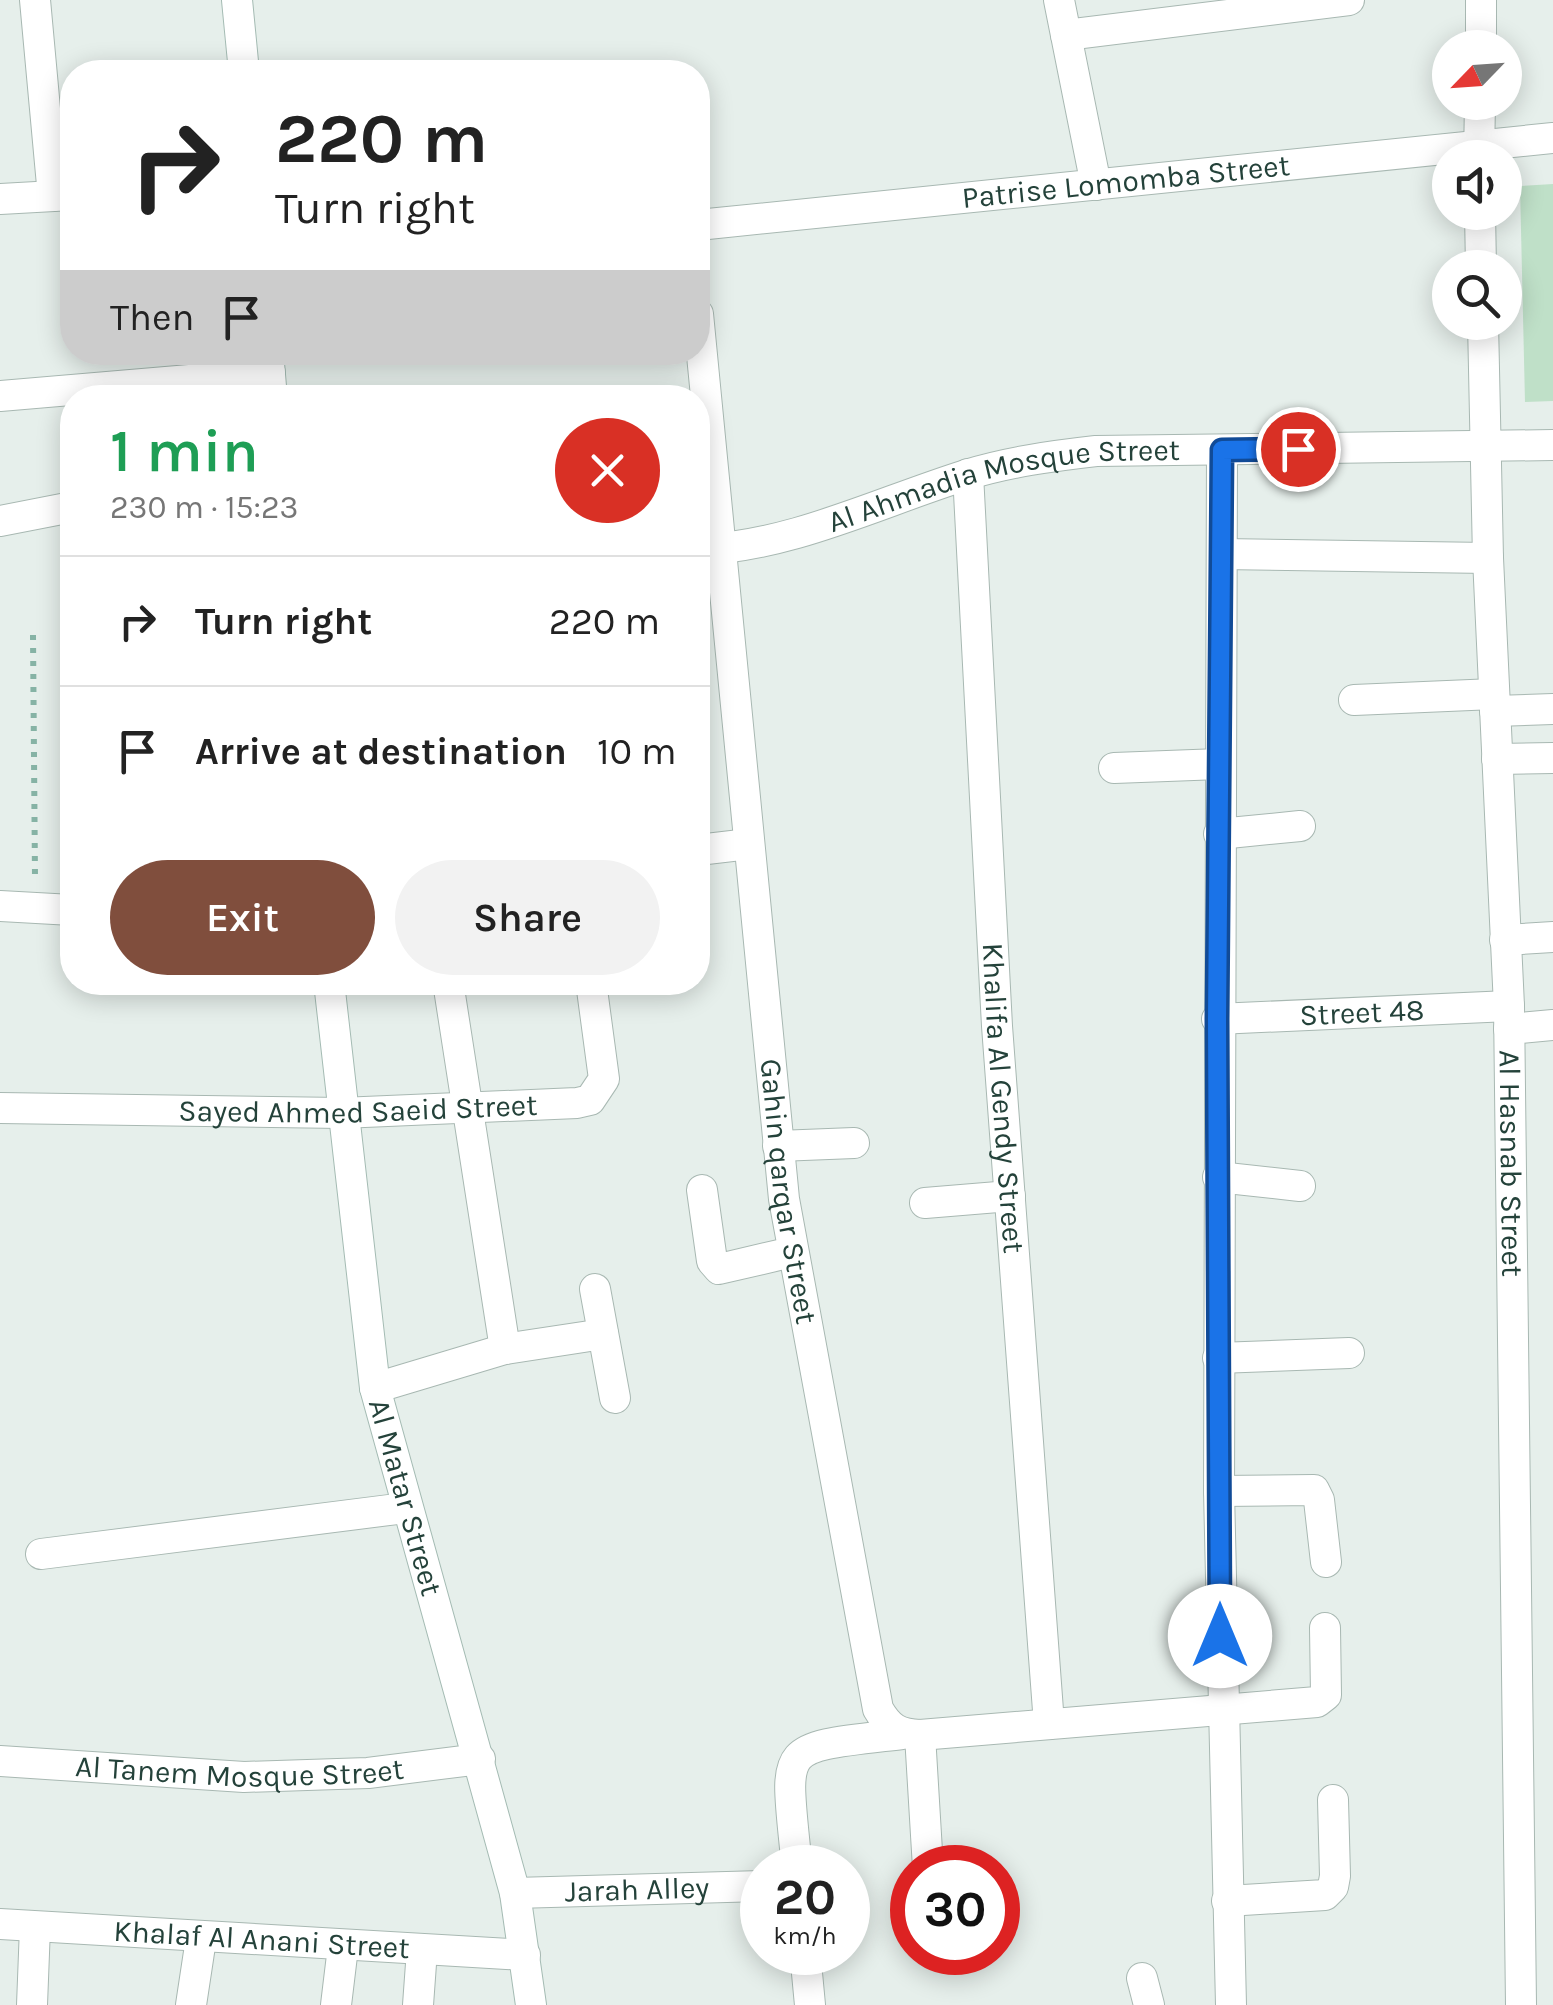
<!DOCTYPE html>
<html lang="en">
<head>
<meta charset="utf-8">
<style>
	:root { --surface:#fff; --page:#f2f2f2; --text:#222; --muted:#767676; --line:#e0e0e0; --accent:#804e3d }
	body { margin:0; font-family:Karla,sans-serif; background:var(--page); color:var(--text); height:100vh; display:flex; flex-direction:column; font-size:38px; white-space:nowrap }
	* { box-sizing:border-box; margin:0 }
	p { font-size:32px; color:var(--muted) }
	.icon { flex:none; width:55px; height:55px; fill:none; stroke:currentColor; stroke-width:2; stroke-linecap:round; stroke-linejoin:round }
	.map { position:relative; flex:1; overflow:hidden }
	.side { position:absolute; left:60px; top:385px; width:650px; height:610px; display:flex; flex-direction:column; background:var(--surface); border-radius:40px; box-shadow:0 5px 25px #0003 }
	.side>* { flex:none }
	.banner { position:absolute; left:60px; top:60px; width:650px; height:305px; border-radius:40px; box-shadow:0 5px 25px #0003; background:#fff; color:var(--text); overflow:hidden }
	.needle { width:65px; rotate:245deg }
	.fabs { position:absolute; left:1432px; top:30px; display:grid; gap:20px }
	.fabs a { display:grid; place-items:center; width:90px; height:90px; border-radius:50%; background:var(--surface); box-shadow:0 5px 25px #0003; font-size:50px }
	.speed { position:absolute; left:740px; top:1845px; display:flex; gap:20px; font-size:50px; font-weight:700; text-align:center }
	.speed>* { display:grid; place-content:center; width:130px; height:130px; border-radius:50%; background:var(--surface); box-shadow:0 5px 25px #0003; line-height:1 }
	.speed small { font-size:25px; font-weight:400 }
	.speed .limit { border:15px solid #d22; background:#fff; color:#111 }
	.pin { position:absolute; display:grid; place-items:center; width:85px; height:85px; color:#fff; margin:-42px; border:5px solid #fff; border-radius:50%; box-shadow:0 2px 10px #0007 }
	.me { position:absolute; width:110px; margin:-55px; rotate:0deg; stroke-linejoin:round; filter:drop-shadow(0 0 8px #0008) }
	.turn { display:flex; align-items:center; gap:35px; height:210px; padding:0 50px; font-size:45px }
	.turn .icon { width:130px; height:130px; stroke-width:2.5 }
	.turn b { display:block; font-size:70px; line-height:85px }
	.then { display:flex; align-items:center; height:95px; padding:0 50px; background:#0003; gap:20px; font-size:38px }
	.round { display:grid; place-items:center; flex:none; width:105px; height:105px; border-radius:52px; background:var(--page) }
	.headline { display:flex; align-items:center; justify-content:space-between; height:170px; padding:0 50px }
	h1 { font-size:60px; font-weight:600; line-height:75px; color:#1e9e55 }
	.primary-button { display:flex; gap:20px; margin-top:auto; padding:20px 50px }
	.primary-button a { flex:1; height:115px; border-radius:60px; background:var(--accent); color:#fff; font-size:40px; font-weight:600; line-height:115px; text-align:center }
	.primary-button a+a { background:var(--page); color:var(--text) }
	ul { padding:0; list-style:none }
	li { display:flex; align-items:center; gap:30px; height:130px; padding:0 50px; border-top:2px solid var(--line) }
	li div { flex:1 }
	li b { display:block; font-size:38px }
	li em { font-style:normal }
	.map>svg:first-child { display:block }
	.green { fill:#bfe0c8 }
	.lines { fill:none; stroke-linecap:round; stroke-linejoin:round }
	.street-casing { stroke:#a8b8b2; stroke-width:32 }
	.secondary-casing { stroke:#a4bbb3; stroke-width:32 }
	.path { stroke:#86b3a5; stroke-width:6; stroke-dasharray:5 8; stroke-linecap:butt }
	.street { stroke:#fff; stroke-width:30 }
	.secondary { stroke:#fff; stroke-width:30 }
	.route-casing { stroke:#114b97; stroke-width:25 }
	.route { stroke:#1a73e8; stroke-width:18 }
	.labels { text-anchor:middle; stroke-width:9; stroke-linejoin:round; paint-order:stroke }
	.street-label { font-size:30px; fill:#24423a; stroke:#f7fbf9 }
</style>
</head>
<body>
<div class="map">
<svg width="1553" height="2005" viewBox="0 0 1553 2005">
	<rect width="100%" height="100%" fill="#e6efeb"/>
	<path class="green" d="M1553,184V401L1525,402L1520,186Z"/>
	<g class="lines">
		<defs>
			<g id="street">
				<path d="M35,0L53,196"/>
				<path d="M1059,0L1096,185"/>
				<path d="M1481,0V48"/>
				<path d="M1066,35L1349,0"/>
				<path d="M1479,158L1480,102"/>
				<path d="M0,199L72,195"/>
				<path d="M1480,212L1481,268"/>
				<path id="s1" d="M698,225L1553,138"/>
				<path id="s2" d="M698,314L784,1199L878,1709C889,1728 898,1734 920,1735L1317,1702L1326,1695L1325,1628"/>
				<path id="s3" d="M1483,322L1488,558L1509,1006L1521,2005"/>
				<path d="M0,396L270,373"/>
				<path d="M1222,450L1219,1491L1231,2005"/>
				<path id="s4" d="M968,474L997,1026L1049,1724"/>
				<path d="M0,521L72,507"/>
				<path id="s5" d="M698,550C792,546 877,503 966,475C1008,462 1052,456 1096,451L1553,445"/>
				<path d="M1222,554L1488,558"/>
				<path d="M1354,700L1494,694"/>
				<path d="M1495,711L1553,709"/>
				<path d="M1497,759L1553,758"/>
				<path d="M1114,768L1220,764"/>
				<path d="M1219,834L1300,826"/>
				<path d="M698,850L749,844"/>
				<path d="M0,906L72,910"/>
				<path d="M1505,940L1553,937"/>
				<path d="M448,982L505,1349"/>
				<path id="s6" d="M1217,1019L1509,1006"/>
				<path d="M1509,1029L1553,1025"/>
				<path id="s7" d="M0,1108L341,1113L577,1103L590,1100L604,1079L591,982"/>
				<path d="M778,1146L854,1143"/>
				<path d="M1218,1177L1300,1186"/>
				<path d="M702,1190L712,1261L719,1269L792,1252"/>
				<path d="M925,1203L1010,1196"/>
				<path d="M595,1289L615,1398"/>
				<path d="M1218,1358L1349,1353"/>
				<path d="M375,1388L505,1349L603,1334"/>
				<path d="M1219,1491L1314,1490L1319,1500L1326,1562"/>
				<path d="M41,1554L405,1508"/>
				<path d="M920,1735L928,1868"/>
				<path id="s8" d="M0,1761L244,1777L368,1773L480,1759"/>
				<path d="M797,1868C785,1741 774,1749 902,1734"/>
				<path id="s9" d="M515,1893L762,1886"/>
				<path d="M1227,1901L1325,1895L1333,1887L1335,1876L1333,1800"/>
				<path id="s10" d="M0,1924L525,1955"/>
				<path d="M805,1952L810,2005"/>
				<path d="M934,1952V1954"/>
				<path d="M1142,1978L1149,2005"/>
				<path d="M32,2005L35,1927"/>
				<path d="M191,2005L201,1939"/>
				<path d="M336,2005L343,1947"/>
				<path d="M418,2005L422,1950"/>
			</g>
			<g id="secondary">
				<path d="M237,0L244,72"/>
				<path d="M268,352L272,398"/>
				<path id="s11" d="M329,982L375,1388L515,1893L531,2005"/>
			</g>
		</defs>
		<use href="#street" class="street-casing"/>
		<use href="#secondary" class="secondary-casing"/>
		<path class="path" d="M33,635L35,877"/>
		<use href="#street" class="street"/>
		<use href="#secondary" class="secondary"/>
	</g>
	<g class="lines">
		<defs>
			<path id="route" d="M1220,1636L1217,1019L1222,450L1298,449"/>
		</defs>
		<use href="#route" class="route-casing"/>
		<use href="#route" class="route"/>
	</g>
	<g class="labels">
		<g class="street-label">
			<text dy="10" stroke="none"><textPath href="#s1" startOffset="430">Patrise Lomomba Street</textPath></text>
			<text dy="10" stroke="none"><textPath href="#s5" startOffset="315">Al Ahmadia Mosque Street</textPath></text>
			<text dy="10" stroke="none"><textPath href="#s6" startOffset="145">Street 48</textPath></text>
			<text dy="10" stroke="none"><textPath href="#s4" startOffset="625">Khalifa Al Gendy Street</textPath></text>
			<text dy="10" stroke="none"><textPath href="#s7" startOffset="358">Sayed Ahmed Saeid Street</textPath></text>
			<text dy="10" stroke="none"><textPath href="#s3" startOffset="842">Al Hasnab Street</textPath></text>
			<text dy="10" stroke="none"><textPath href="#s2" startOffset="882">Gahin qarqar Street</textPath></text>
			<text dy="10" stroke="none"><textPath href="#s11" startOffset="522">Al Matar Street</textPath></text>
			<text dy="10" stroke="none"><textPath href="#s8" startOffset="240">Al Tanem Mosque Street</textPath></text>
			<text dy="10" stroke="none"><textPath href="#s9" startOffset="122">Jarah Alley</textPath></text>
			<text dy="10" stroke="none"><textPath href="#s10" startOffset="262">Khalaf Al Anani Street</textPath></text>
		</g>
	</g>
</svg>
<div class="fabs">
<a><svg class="needle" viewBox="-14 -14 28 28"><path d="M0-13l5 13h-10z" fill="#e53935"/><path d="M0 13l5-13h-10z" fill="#767676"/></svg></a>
<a><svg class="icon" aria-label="sound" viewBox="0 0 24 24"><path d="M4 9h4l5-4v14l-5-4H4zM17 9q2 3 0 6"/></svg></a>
<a><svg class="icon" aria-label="search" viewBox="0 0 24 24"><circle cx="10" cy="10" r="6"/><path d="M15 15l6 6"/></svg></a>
</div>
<div class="speed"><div>20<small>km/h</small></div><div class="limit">30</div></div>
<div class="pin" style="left:1298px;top:449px;background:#d93025"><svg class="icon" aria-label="arrive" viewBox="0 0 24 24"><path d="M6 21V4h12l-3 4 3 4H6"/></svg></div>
<svg class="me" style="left:1220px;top:1636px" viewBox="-20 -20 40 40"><circle r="19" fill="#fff"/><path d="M0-13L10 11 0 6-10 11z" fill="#1a73e8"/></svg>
<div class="banner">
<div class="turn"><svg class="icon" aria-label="right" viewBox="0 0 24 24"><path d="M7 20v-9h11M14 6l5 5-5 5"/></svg><div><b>220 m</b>Turn right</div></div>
<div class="then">Then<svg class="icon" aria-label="arrive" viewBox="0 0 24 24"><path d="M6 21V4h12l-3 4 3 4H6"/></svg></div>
</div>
<section class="side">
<div class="headline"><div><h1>1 min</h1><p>230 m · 15:23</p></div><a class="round" style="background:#d93025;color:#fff"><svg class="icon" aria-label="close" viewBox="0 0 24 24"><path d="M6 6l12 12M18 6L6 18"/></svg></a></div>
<ul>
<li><svg class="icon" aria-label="right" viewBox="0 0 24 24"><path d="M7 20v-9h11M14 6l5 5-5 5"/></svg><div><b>Turn right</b></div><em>220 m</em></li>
<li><svg class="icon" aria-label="arrive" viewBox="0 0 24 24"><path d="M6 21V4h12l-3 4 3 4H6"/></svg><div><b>Arrive at destination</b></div><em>10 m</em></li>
</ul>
<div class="primary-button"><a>Exit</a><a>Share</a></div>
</section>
</div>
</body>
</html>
